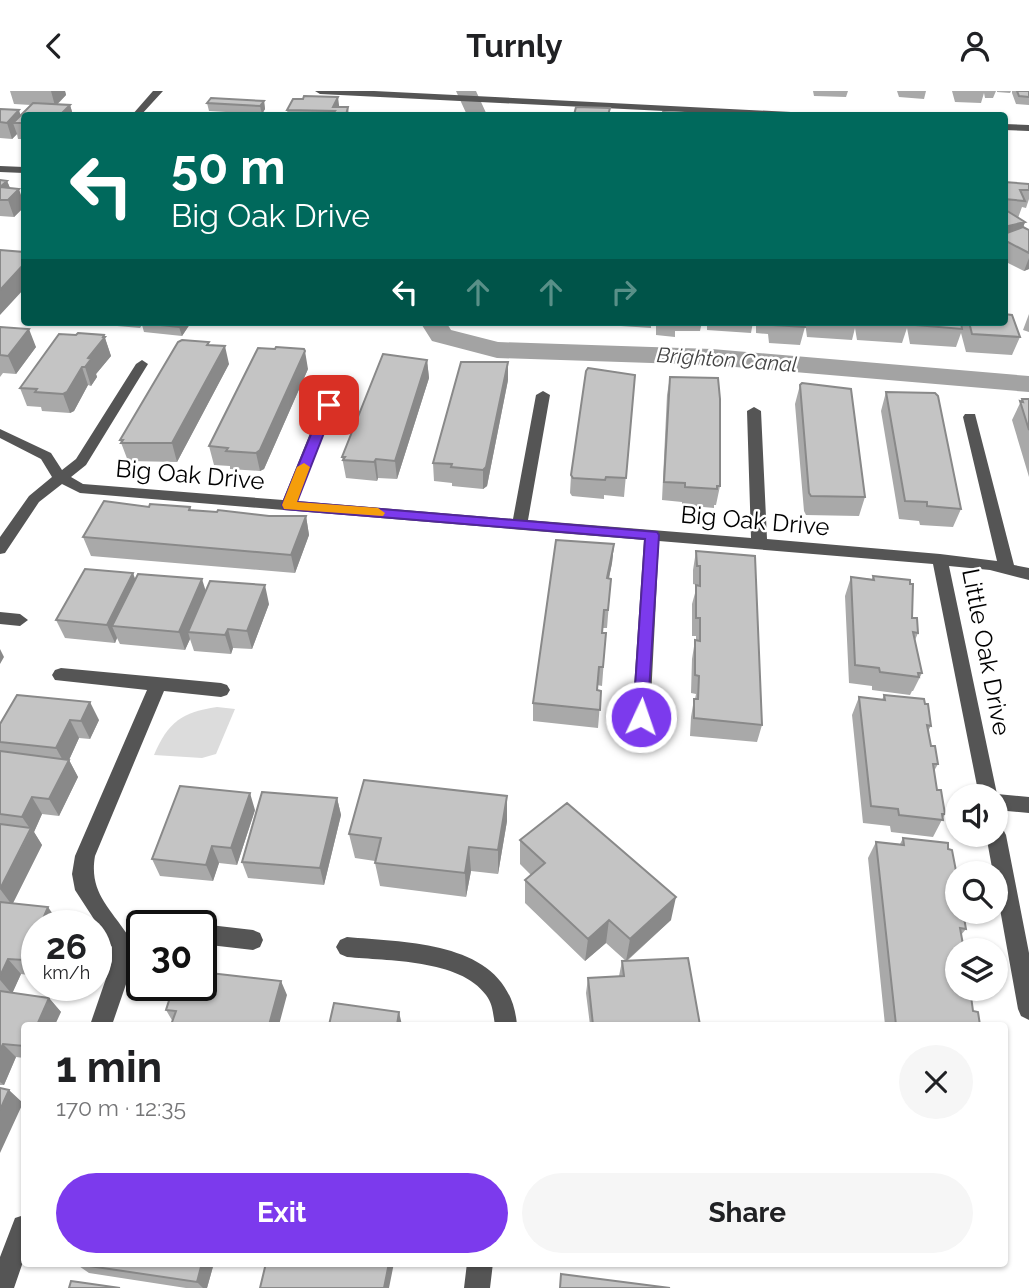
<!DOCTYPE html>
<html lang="en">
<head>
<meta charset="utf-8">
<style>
	:root { --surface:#fff; --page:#f6f6f6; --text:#202124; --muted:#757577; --accent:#7c3aed }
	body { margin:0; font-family:Raleway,sans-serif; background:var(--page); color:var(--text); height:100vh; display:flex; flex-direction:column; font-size:26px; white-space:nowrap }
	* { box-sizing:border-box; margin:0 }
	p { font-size:23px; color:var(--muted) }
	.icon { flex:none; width:38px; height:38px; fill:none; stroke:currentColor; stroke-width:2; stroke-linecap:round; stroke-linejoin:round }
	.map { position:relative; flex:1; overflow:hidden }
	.side { position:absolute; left:21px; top:931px; width:987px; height:245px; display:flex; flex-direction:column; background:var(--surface); border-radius:7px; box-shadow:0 2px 5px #0004 }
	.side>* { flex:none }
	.banner { position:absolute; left:21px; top:21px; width:987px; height:214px; border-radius:7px; box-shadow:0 2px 5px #0004; background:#00695c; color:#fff; overflow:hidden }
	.buttons { position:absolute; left:945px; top:693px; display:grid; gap:14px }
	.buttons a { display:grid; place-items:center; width:63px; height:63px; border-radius:50%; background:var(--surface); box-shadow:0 2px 5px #0004; font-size:35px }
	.speed { position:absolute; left:21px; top:819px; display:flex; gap:14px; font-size:35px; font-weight:700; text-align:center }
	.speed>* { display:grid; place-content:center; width:91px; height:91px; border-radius:50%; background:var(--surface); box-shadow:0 2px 5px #0004; line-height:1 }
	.speed small { font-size:18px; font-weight:400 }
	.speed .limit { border:4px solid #111; border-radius:10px; background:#fff; color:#111 }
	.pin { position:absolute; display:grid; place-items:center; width:60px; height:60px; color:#fff; margin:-30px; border-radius:14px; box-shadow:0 4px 10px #0006 }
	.me { position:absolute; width:77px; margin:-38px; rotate:3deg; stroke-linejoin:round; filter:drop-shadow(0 0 5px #0008) }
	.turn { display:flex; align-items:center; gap:24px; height:147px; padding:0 35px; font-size:32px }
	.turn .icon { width:91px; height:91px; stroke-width:2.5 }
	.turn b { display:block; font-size:49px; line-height:60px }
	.lanes { display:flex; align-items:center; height:66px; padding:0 35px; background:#0003; justify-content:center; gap:35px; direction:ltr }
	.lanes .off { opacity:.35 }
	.round { display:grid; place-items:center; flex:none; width:74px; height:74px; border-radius:37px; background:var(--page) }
	.headline { display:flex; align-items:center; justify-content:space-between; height:119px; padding:0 35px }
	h1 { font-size:42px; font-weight:700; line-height:52px }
	.primary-button { display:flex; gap:14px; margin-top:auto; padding:14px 35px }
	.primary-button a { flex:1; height:80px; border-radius:42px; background:var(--accent); color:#fff; font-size:28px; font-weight:700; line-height:80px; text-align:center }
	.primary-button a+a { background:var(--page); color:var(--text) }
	header { display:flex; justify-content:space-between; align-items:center; height:91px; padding:0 35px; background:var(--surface); font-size:32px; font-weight:700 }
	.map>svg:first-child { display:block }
	.green { fill:#dcdcdc }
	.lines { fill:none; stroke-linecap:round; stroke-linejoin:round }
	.canal { fill:#a3a3a3; fill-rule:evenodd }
	.minor { fill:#555; fill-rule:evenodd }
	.wall { fill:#a9a9a9 }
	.shaded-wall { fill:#898989 }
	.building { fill:#c4c4c4; stroke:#898989; stroke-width:2 }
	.route { fill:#7c3aed; stroke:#51269a; stroke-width:2 }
	.slow { fill:#f59e0b }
	.labels { text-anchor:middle; stroke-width:5; stroke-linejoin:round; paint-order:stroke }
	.far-water-label { font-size:21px; font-style:italic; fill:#444; stroke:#fff }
	.street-label { font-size:24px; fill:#000; stroke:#fff }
</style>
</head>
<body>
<header><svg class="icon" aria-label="back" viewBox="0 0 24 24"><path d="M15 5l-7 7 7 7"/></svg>Turnly<svg class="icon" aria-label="person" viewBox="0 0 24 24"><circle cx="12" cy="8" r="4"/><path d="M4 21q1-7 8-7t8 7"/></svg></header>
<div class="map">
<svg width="1029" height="1197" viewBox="0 0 1029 1197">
	<rect width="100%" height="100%" fill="#fff"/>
	<path class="green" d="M217,616L235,618L216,663L202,667L154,664C168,631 182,621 217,616Z"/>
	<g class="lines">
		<path class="canal" d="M456,0H476L487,24H467Z
			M420,231H446L451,239L498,251L712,258L1029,285V301L712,274L497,267L432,250Z"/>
		<path class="minor" d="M153,0H163L141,24H132Z
			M315,0H374L791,21L796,24H745L320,3Z
			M1004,33L1029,34V40L1004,39Z
			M0,75L24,76V82L0,81Z
			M142,269L148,273L86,374L71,386L83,393L283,409L332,288L339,284L346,288L297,410L513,428L536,304L543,300L550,304L528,429L751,447L747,320L754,316L761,320L767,448L940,463L997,470L963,326L965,323H975L1014,474L1029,477V489L990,479L949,475L997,703L1029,706V722L996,719V705H979L933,473L659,450L650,626L647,631H635L632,626L644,449L80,402L62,393L39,411L5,462L0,463V446L29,405L52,386L41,368L0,347V338L51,362L62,379L76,368L136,273Z
			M0,521L20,523L28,529L20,535L0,533Z
			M61,577L221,592L227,594L230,599L227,604L221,606L164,600L95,765C89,800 108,815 127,843L142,838V858L133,860L134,870L112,934H90L112,870V856L75,799L72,783L75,765L147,599L55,589L52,584L55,579Z
			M996,736L1003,738L1006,744L1029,862V929L1021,925L1018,918L996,796V782H993L986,744H996Z
			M201,833L253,839L260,842L263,849L260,856L253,859L201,853V835H198Z
			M347,846C411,852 510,850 517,934H495C493,923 493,913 486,904C460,868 387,870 347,866L340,863L336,856L340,849Z
			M24,1124V1168L14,1197H0V1166L15,1127Z
			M467,1172H493L490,1197H464Z"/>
	</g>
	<path class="wall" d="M10,0H65L66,4L57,14H70L73,24H24V48H18L17,43L12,48L0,47V18L20,24L31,14L14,13Z
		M813,0H848L846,6L814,5Z
		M897,0H926L924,8L899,6Z
		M952,0H996L993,7H985L984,2L981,12L955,11Z
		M997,0H1011L1010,2L997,1Z
		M1012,0H1029V14L1016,13L1012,2Z
		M264,10L265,18L262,23L209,20L207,12Z
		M339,16H348L349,24H288L287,19Z
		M0,89L7,90L10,97L24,110V109V120L23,117L14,126L0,125Z
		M1029,93V108L1026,117L1022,116L1018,127L1025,131L1023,136L1029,139V178L1024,180L1004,170V108Z
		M1029,223V241L1023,239Z
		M104,231H190V233L182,245L144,241L142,234L140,237L106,234Z
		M606,231H651V237L606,234Z
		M656,231H702L700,240H675V246L656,244Z
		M707,231H753L751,242L707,239Z
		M756,231H804L805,236L800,254L769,252L768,243L756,242Z
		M805,231H961V234L963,231H1004L1020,246L1012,264L966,261L961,242L956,256L910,253L907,237L902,252L857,249L855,237L852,249L807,246Z
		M0,236L36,256L16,283L3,282L0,286Z
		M76,244H104L111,265L96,283L97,286L91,295L88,294L74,320L70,322L42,320L41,316L27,315L20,297Z
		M210,254L229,273L177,371L128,370L120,349Z
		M427,269L429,287L397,388L378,387L377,390L346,387L342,366Z
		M308,278L264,378L260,380L230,378V375L214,374L209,355Z
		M635,284L624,406L604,404V408L572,405L570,402L571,384Z
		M670,286L720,395L716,414H714V417L682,414V411L662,409L667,304Z
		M508,289L487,395L483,398L452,395V392L434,390L433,372Z
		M800,294L865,406L859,425L806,424L804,420L795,313Z
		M886,301L961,418L953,436L920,434L919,430L899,428L881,320Z
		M1022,308H1029V386L1012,329Z
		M149,416H190L191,419L269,425H306L309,444L295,482L91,465L83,446Z
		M614,453L612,472L609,487L611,488L607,537H602V542H606L602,595L597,594V599L601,600L598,637L533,630V612Z
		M696,460L762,634L757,651L690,645L691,626L694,608H695L696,603L691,602L692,568L695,549L696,550V545H692V513L697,495V494L693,493V479Z
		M873,485L912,527L918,542L915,549L922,582L913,600H912L910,604L872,599V595L849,592L845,505L851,486L872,488Z
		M135,488L269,513L252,558L233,557L231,563L194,560L190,548L185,559L120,553L117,547L115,552L65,547L56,529Z
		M17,604L99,629L90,648L79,647L69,669L78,686L59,725L42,723L34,741L42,754L13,812L59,832L36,885L21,883L12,902L49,907L61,921L24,934V967L16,966L4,994H0V633Z
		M884,604L931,635L928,640L931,655L938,673L934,680L937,699L945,723L933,746L891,741L890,735L863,732L852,624L859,606L882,609Z
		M507,705V730L498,783L471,780L466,806L380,795L375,772V770L355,767L349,743Z
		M337,707L341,724L324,794L248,787L242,771Z
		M255,719L237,774L219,772L213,790L160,785L152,768Z
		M903,747L948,758L957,785L953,791L957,815L966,838L961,844L973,920L980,934H885L868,767L876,751L900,753Z
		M520,749L671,829L627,870L700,934H590L586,902L588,887L619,885L622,870H626L606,852L585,870L525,812V789L531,784L520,773Z
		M287,904L173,931L166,919Z
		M214,1172L207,1197H186L89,1182L76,1173Z"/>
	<path class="shaded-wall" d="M51,0H65L66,4L55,15Z
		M338,6L340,22L333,16Z
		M264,10L265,18L262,23L260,15Z
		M70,14L73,24H60Z
		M19,19L23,32H13L17,43L12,48L7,32Z
		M7,90L13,104L19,98L24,113L22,112L23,117L14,126L8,109L0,96Z
		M1025,131L1019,149H1004V136Z
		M1029,167V178L1024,180Z
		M24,173V198L0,224V199Z
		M183,231H190V233L182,245L179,236Z
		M29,238L36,256L16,283L8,265Z
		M104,244L111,265L96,283L97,286L91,295L85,276L88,267Z
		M225,255L229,273L177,371L172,352Z
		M305,260L308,278L264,378L260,380L256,362Z
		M427,269L429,287L397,388L395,370Z
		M508,271V289L487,395L483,398V379Z
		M82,276L88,294L74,320L70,322L63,303Z
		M376,368L378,387L377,390L374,371Z
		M306,425L309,444L295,482L291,464Z
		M614,453L612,472L605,506L607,487Z
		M133,482L140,501L112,535L117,547L115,552L107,534Z
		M202,488L208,507L188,541L190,548L185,559L179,541Z
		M265,494L269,513L252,558L247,540Z
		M228,538L233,557L231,563L225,544Z
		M0,558L4,566L0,573Z
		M90,611L99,629L90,648L81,630Z
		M70,629L79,647L69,669L78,686L59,725L49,708L66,675L56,657Z
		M250,702L255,719L237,774L231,757Z
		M507,705V730L498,783V759Z
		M32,706L42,723L34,741L42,754L12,814L0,798L31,739L22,726Z
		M337,707L341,724L324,794L320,777Z
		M212,755L219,772L213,790L206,774Z
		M469,756L471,780L466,806L465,782Z
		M676,806L671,829L626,870L630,848Z
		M48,816L59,832L58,835H40Z
		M609,829L606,852L585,870L588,848Z
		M37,842V882L36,885L24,869Z
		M8,868L21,883L12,903L0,889V885Z
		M281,890L287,904L279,934H269Z
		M49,907L61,921L55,934H37Z
		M399,921L402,934H397Z
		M3,953L16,966L4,994L0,991V959Z
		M9,999L23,1012L0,1062V1019Z
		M202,1172H214L207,1197H203L197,1191Z
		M389,1172H394L389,1197H384Z"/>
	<path class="building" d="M1017,0H1029V6L1019,5Z
		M304,5L338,6L333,16H348L346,24H332L335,20L287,19L293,8H303Z
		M211,7L264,10L260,15L207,12Z
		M33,12L70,14L60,24H24V32H13Z
		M576,16L610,17L608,24H574Z
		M0,18L19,19L7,32L0,31Z
		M663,21L686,22L685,24H687H662Z
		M381,22L428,24H380Z
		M707,23L732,24H707Z
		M0,89L7,90L0,96L19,98L8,109H0Z
		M1004,91L1029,93V99H1020L1025,110L1004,108Z
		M1004,118L1025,131L1004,136Z
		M1023,136L1029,139V162L1004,149V143Z
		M0,159L24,161V173L0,199Z
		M1004,223L1012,224L1020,246L972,243L969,231H1004Z
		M142,231H183L179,236L141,232Z
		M773,231H804L805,236L773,234Z
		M865,231H907L908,234Z
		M915,231H961L962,238L916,234Z
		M0,236L29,238L8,265L0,264Z
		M78,242L104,244L103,246H105L88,267L91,268L85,276H82L67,301L63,303L35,301L37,298L20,297L59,243L76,244Z
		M182,249L209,251L207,254L225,255L172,352H121L123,349H120L178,251Z
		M276,256L304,258L305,260L260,359L256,362L226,360L228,357L209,355L258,257L275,258Z
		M383,263L427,269L395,370L376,368L374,371L343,369L345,366H342Z
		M461,271H508L486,376L483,379L451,376L452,373L433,372Z
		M588,277L635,284L626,387L606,386L605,389L573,387L571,384L586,280Z
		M670,286L718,287L720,308V395H717V398L685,396V392L664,391Z
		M802,292L851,298L865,406L811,405L809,402L800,294Z
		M886,301L935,302L938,305L961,418L927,415V411L905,410Z
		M1022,308H1029V339L1020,310L1023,311Z
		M104,410L149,416L150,413L190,416L189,419L217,421L218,419L269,425H306L291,464L83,446Z
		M556,449L614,453L607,487L611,488L608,519H604L602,542H606L603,576H599L598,587L597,599L601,600L600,619L533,612Z
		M696,460L755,465L762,634L694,627V608H698L699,585L695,584V549L700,550V527H696V494L700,495V475H697Z
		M85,478L133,482L107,534L56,529Z
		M138,483L202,488L179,541L112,535Z
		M873,485L910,489V493H913L912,527H917L918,542L913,541L922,582H918L919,586L880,581L879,577L855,574L851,486L874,489Z
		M210,490L265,494L247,540L228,538L225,544L188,541Z
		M17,604L90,611L81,630L70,629L56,657L0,651V633Z
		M884,604L924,608L925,613H928L931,635L927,634L931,655H935L938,673H933L937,699H941L945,723H942L943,729L899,724L898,718L871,715L859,606L885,609Z
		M0,660L69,669L49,708L32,706L22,726L0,723Z
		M364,689L507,705L498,759L469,756L465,782L375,772L381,747L349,743Z
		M180,695L250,702L231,757L212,755L206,774L152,768Z
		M262,701L337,707L320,777L242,771Z
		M567,712L676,806L630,848L609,829L588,848L525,789L545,772L520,749Z
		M0,733L31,737L0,798Z
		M903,747L948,752V758L952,759L957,785H952L957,821H963L966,838L960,837L964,859H957V898H970L973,920L978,921L980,934H896L876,751L904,754Z
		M0,811L48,816L40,835H37V842L24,869L8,868L0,885Z
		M688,867L700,934H593L588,887L624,885L622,870Z
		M201,881L281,890L269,934H171L176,920L166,919L174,894H201Z
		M0,900L49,907L37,934H24V955L3,953L0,959Z
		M334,912L399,921L397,934H329Z
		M0,997L9,999L0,1019Z
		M77,1172H202L197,1191L76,1173Z
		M266,1172H389L384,1197H260Z
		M561,1183L670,1197H560Z
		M71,1190L120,1197H69Z"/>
	<path class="route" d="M329,310L335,314L297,411L657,441L659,444L647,631H635L633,626L645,448L284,418L282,414L323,314Z"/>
	<path class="slow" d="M304,372L310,376L297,411L378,417L385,422L383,425L284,418L282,414L297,376Z"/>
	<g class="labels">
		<g class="far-water-label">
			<text transform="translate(727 269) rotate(4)" y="7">Brighton Canal</text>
		</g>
		<g class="street-label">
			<text transform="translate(190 384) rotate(5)" y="8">Big Oak Drive</text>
			<text transform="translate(755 430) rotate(5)" y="8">Big Oak Drive</text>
			<text transform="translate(986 561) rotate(79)" y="8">Little Oak Drive</text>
		</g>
	</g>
</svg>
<div class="buttons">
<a><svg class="icon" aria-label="sound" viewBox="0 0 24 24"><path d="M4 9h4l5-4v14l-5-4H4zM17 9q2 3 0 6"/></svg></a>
<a><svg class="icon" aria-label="search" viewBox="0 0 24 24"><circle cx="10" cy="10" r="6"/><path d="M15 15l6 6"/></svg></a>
<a><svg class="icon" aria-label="layers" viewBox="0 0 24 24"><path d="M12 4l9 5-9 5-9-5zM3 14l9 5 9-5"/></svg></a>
</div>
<div class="speed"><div>26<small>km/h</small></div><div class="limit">30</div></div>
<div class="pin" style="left:329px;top:314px;background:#d93025"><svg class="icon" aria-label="arrive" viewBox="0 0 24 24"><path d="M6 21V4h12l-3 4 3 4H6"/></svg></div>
<svg class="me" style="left:641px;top:626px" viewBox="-20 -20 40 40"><circle r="17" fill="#7c3aed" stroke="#fff" stroke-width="3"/><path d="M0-11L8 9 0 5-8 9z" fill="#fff"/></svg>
<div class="banner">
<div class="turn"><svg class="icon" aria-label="left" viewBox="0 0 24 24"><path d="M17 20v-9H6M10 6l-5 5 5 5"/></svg><div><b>50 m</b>Big Oak Drive</div></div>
<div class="lanes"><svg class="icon" aria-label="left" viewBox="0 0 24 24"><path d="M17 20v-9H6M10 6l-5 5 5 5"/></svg><svg class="icon off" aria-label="ahead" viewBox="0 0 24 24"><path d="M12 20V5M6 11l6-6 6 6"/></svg><svg class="icon off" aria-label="ahead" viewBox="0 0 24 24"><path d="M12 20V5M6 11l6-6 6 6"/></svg><svg class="icon off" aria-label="right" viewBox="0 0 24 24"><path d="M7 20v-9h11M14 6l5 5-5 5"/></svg></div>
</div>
<section class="side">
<div class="headline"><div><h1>1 min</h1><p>170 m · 12:35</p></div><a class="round"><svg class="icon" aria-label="close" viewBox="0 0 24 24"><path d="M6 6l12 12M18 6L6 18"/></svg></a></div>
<div class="primary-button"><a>Exit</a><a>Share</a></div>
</section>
</div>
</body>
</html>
